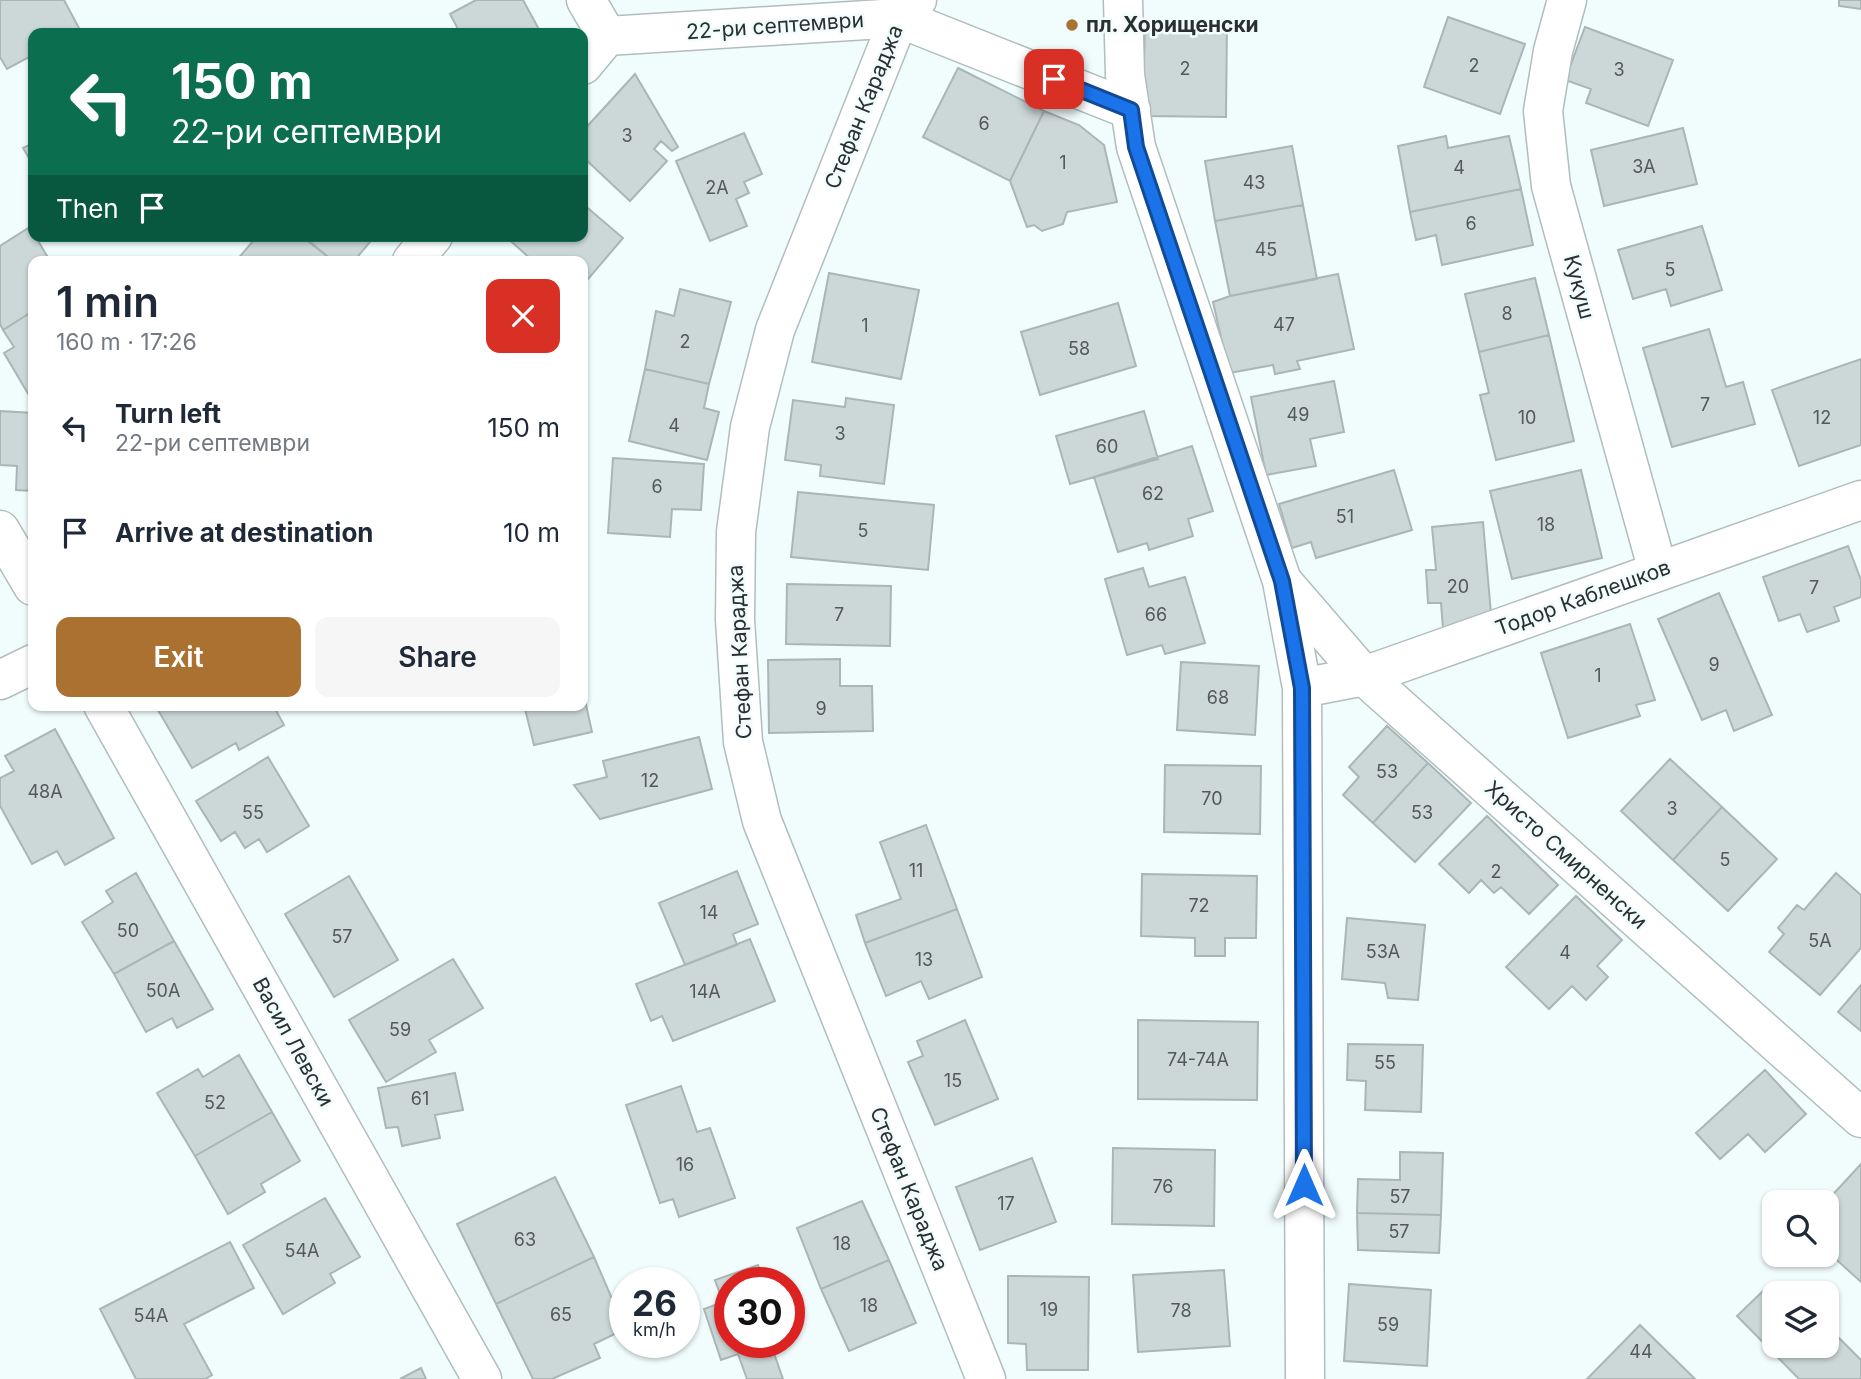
<!DOCTYPE html>
<html lang="en">
<head>
<meta charset="utf-8">
<style>
	:root { --surface:#fff; --page:#f6f6f7; --text:#1f2937; --muted:#747a83; --accent:#ab7131 }
	body { margin:0; font-family:Inter,sans-serif; background:var(--page); color:var(--text); height:100vh; display:flex; flex-direction:column; font-size:26px; white-space:nowrap }
	* { box-sizing:border-box; margin:0 }
	p { font-size:23px; color:var(--muted) }
	.icon { flex:none; width:38px; height:38px; fill:none; stroke:currentColor; stroke-width:2; stroke-linecap:round; stroke-linejoin:round }
	.map { position:relative; flex:1; overflow:hidden }
	.drawer { position:absolute; left:28px; top:256px; width:560px; height:455px; display:flex; flex-direction:column; background:var(--surface); border-radius:14px; box-shadow:0 2px 5px #0004 }
	.drawer>* { flex:none }
	.guide { position:absolute; left:28px; top:28px; width:560px; height:214px; border-radius:14px; box-shadow:0 2px 5px #0004; background:#0b6e4f; color:#fff; overflow:hidden }
	.buttons { position:absolute; left:1762px; top:1190px; display:grid; gap:14px }
	.buttons a { display:grid; place-items:center; width:77px; height:77px; border-radius:14px; background:var(--surface); box-shadow:0 2px 5px #0004; font-size:35px }
	.speed { position:absolute; left:609px; top:1267px; display:flex; gap:14px; font-size:35px; font-weight:700; text-align:center }
	.speed>* { display:grid; place-content:center; width:91px; height:91px; border-radius:50%; background:var(--surface); box-shadow:0 2px 5px #0004; line-height:1 }
	.speed small { font-size:18px; font-weight:400 }
	.speed .limit { border:10px solid #d22; background:#fff; color:#111 }
	.pin { position:absolute; display:grid; place-items:center; width:60px; height:60px; color:#fff; margin:-30px; border-radius:14px; box-shadow:0 4px 10px #0006 }
	.me { position:absolute; width:77px; margin:-38px; rotate:0deg; stroke-linejoin:round; filter:drop-shadow(0 0 5px #0008) }
	.turn { display:flex; align-items:center; gap:24px; height:147px; padding:0 28px; font-size:32px }
	.turn .icon { width:91px; height:91px; stroke-width:2.5 }
	.turn b { display:block; font-size:49px; line-height:60px }
	.then { display:flex; align-items:center; height:66px; padding:0 28px; background:#0003; gap:14px; font-size:26px }
	.round { display:grid; place-items:center; flex:none; width:74px; height:74px; border-radius:14px; background:var(--page) }
	.summary { display:flex; align-items:center; justify-content:space-between; height:119px; padding:0 28px }
	h1 { font-size:42px; font-weight:600; line-height:52px }
	.action { display:flex; gap:14px; margin-top:auto; padding:14px 28px }
	.action a { flex:1; height:80px; border-radius:14px; background:var(--accent); color:#fff; font-size:28px; font-weight:600; line-height:80px; text-align:center }
	.action a+a { background:var(--page); color:var(--text) }
	ul { padding:0; list-style:none }
	li { display:flex; align-items:center; gap:21px; height:105px; padding:0 28px }
	li div { flex:1 }
	li b { display:block; font-size:26px }
	li em { font-style:normal }
	.map>svg:first-child { display:block }
	.building { fill:#ccd7d8; stroke:#aab5b6; stroke-width:2 }
	.lines { fill:none; stroke-linecap:round; stroke-linejoin:round }
	.minor-casing { stroke:#b2bdbe; stroke-width:41 }
	.minor { stroke:#fff; stroke-width:38 }
	.route-casing { stroke:#114b97; stroke-width:18 }
	.route { stroke:#1a73e8; stroke-width:12 }
	.poi-dot { fill:#ab7131; stroke:#f1fcfd; stroke-width:2.5 }
	.labels { text-anchor:middle; stroke-width:5; stroke-linejoin:round; paint-order:stroke }
	.number-label { font-size:18px; fill:#53595a }
	.poi-label { font-size:21px; font-weight:bold; fill:#2b2f30; stroke:#f1fcfd; text-anchor:start }
	.street-label { font-size:21px; fill:#2b2f30; stroke:#f1fcfd }
</style>
</head>
<body>
<div class="map">
<svg width="1861" height="1379" viewBox="0 0 1861 1379">
	<rect width="100%" height="100%" fill="#f1fcfd"/>
	<path class="building" d="M0,0H64L80,30L73,33H33V55L7,69L0,57Z
		M476,0H523L541,33H460L450,14Z
		M1839,0H1861V9L1839,6Z
		M1448,17L1525,44L1500,114L1424,87Z
		M1145,21L1227,22L1226,117L1143,116Z
		M1585,27L1673,60L1648,126L1586,103L1591,89L1565,80Z
		M958,68L1044,111L1010,181L923,137Z
		M635,74L678,147L672,151L661,141L654,149L667,161L630,201L583,157V131Z
		M1044,111L1079,125L1104,145L1117,202L1067,212L1063,224L1042,231L1034,225L1027,227L1010,181Z
		M1683,128L1697,184L1604,206L1591,150Z
		M744,133L762,174L744,182L749,193L736,199L747,226L710,241L676,161Z
		M1446,136L1448,148L1509,136L1521,189L1410,212L1398,146Z
		M33,143V165L23,148Z
		M1292,146L1303,205L1215,221L1205,161Z
		M1521,189L1533,245L1442,265L1436,235L1416,240L1410,212Z
		M583,204L623,238L583,285V261H533L505,236H583Z
		M1303,205L1317,279L1230,296L1215,221Z
		M1702,226L1722,290L1671,306L1666,289L1633,299L1618,250Z
		M30,227L50,261H33V311L3,330L0,324V246Z
		M250,236H303L333,261H236L254,240Z
		M312,236H375L354,261H333L308,241Z
		M829,273L919,290L901,379L812,362Z
		M1338,274L1354,349L1297,361L1300,369L1275,374L1273,365L1229,373L1213,302L1230,296Z
		M1535,278L1549,335L1479,352L1465,294Z
		M680,289L731,302L709,384L645,369L656,311L674,316Z
		M1118,303L1136,366L1040,395L1021,332Z
		M33,311V402L4,353L14,347L3,330Z
		M1709,329L1726,387L1743,382L1755,424L1672,447L1643,348Z
		M1549,335L1574,441L1496,460L1480,395L1489,393L1479,352Z
		M1861,359V445L1799,466L1772,390Z
		M645,369L709,384L704,408L719,412L707,460L629,441Z
		M1334,381L1344,432L1310,439L1316,466L1266,475L1251,397Z
		M846,398L894,405L884,484L820,476L821,465L785,460L793,400L845,407Z
		M0,411L33,413V491L16,490L17,466L0,465Z
		M1144,411L1158,459L1070,484L1056,436Z
		M1192,446L1213,511L1188,519L1193,536L1149,550L1147,543L1118,552L1094,477Z
		M613,458L704,464L701,510L672,509L670,537L608,533Z
		M1394,470L1412,530L1316,558L1311,542L1292,548L1279,504Z
		M1581,470L1602,558L1512,579L1490,491Z
		M798,492L934,505L928,570L791,557Z
		M1483,522L1492,625L1443,629L1441,603H1428L1426,570H1436L1432,527Z
		M1848,546L1861,580V597L1834,607L1839,621L1807,632L1800,614L1779,621L1763,577Z
		M1143,568L1149,587L1185,577L1205,643L1165,654L1162,645L1127,655L1105,579Z
		M787,584L891,586L890,646L786,644Z
		M1719,593L1772,715L1734,731L1726,710L1702,720L1658,619Z
		M1630,624L1655,700L1636,705L1640,716L1568,738L1541,653Z
		M840,659V686H872L873,731L769,733L768,660Z
		M1181,662L1259,666L1255,735L1177,730Z
		M583,691L592,732L534,745L524,705H583Z
		M155,705H273L284,725L239,750L236,743L192,768Z
		M1387,726L1428,763L1373,823L1343,795L1359,777L1349,767Z
		M55,729L114,838L65,865L57,851L32,864L0,806V778L14,771L5,756Z
		M699,737L712,789L600,819L574,785L607,777L603,761Z
		M268,757L309,826L267,852L259,839L245,848L235,832L221,841L196,801Z
		M1670,759L1722,807L1673,860L1621,811Z
		M1428,763L1471,803L1415,862L1373,823Z
		M1165,765L1261,766L1260,834L1164,832Z
		M1722,807L1777,859L1728,911L1673,860Z
		M1487,816L1558,885L1529,914L1501,887L1494,893L1481,880L1469,893L1439,864Z
		M926,825L957,909L865,943L856,915L901,899L880,842Z
		M737,871L758,924L733,934L737,945L685,965L659,903Z
		M136,873L174,941L114,974L82,922L113,902L106,891Z
		M1836,873L1861,895V948L1820,995L1769,952L1784,934L1778,928L1797,905L1804,910Z
		M1142,874L1257,876L1256,938H1225V956H1195V938L1141,936Z
		M349,876L398,960L334,997L285,914Z
		M1576,896L1622,940L1597,966L1608,977L1586,1000L1572,986L1549,1009L1506,967Z
		M957,909L982,977L929,999L921,981L886,996L865,943Z
		M1347,918L1425,925L1418,1000L1388,998L1385,983L1342,979Z
		M750,939L775,1001L673,1041L662,1016L651,1021L636,984Z
		M174,941L213,1009L177,1028L172,1018L146,1032L114,974Z
		M453,959L483,1008L429,1040L436,1052L386,1082L349,1020Z
		M1861,985V1031L1838,1012Z
		M965,1020L998,1099L935,1125L908,1062L923,1056L917,1041Z
		M1138,1020L1258,1022L1257,1100L1138,1099Z
		M1348,1044L1423,1045L1421,1112L1365,1110L1366,1081L1347,1080Z
		M239,1055L272,1112L195,1156L157,1093L198,1069L203,1077Z
		M1765,1070L1806,1114L1765,1152L1748,1134L1720,1159L1696,1133Z
		M455,1073L463,1110L435,1115L440,1138L402,1146L398,1127L386,1128L378,1088Z
		M681,1086L697,1132L710,1128L735,1198L679,1217L673,1199L660,1203L626,1105Z
		M272,1112L300,1161L261,1184L265,1192L228,1214L195,1156Z
		M1113,1148L1215,1150L1214,1226L1112,1224Z
		M1400,1152L1443,1153L1441,1215L1357,1213L1358,1179L1400,1180Z
		M1032,1158L1056,1222L980,1250L956,1187Z
		M1861,1164V1282L1827,1251L1826,1202Z
		M555,1177L594,1257L496,1304L457,1224Z
		M325,1198L360,1257L330,1274L335,1283L283,1314L243,1245Z
		M862,1201L889,1260L821,1289L797,1228Z
		M1357,1213L1441,1215L1439,1253L1358,1250Z
		M230,1242L254,1288L184,1324L212,1375L205,1379H136L100,1309Z
		M594,1257L625,1329L594,1344L600,1358L552,1379H533L496,1304Z
		M889,1260L916,1323L849,1351L821,1289Z
		M758,1265L764,1283H730V1342H770L783,1379H747L738,1354L721,1360L704,1309L723,1302L715,1280Z
		M1224,1270L1230,1346L1138,1352L1133,1275Z
		M1008,1276L1089,1277L1088,1370H1027L1026,1344L1008,1343Z
		M1349,1284L1431,1290L1427,1366L1344,1361Z
		M1764,1290L1774,1301V1346H1827V1326L1861,1360V1379H1799L1737,1316Z
		M1640,1325L1695,1379H1587Z
		M421,1368L426,1379H400Z"/>
	<g class="lines">
		<defs>
			<path id="minor" d="M586,0L607,36
				M917,0L899,18L775,330L750,427L736,532L735,620L743,742L762,821L986,1379
				M1123,0L1125,75L1136,147L1282,581L1302,688L1305,1379
				M1567,0L1553,51L1543,111L1551,186L1658,571
				M583,65L607,36L899,18L1131,110
				M412,261L433,236
				M0,530L33,586
				M1282,581L1364,676L1861,1118
				M0,680L33,664
				M1302,688L1364,676L1861,500
				M103,705L482,1379"/>
		</defs>
		<use href="#minor" class="minor-casing"/>
		<use href="#minor" class="minor"/>
	</g>
	<g class="lines">
		<defs>
			<path id="route" d="M1054,79L1131,110L1136,147L1282,581L1302,688L1304,1185"/>
		</defs>
		<use href="#route" class="route-casing"/>
		<use href="#route" class="route"/>
	</g>
	<circle class="poi-dot" cx="1072" cy="25" r="7"/>
	<g class="labels">
		<g class="number-label">
			<text x="1474" y="72">2</text>
			<text x="1185" y="75">2</text>
			<text x="1619" y="76">3</text>
			<text x="984" y="130">6</text>
			<text x="627" y="142">3</text>
			<text x="1063" y="169">1</text>
			<text x="1644" y="173">3А</text>
			<text x="1459" y="174">4</text>
			<text x="1254" y="189">43</text>
			<text x="717" y="194">2А</text>
			<text x="1471" y="230">6</text>
			<text x="1266" y="256">45</text>
			<text x="1670" y="276">5</text>
			<text x="1507" y="320">8</text>
			<text x="1284" y="331">47</text>
			<text x="865" y="332">1</text>
			<text x="685" y="348">2</text>
			<text x="1079" y="355">58</text>
			<text x="1705" y="411">7</text>
			<text x="1298" y="421">49</text>
			<text x="1527" y="424">10</text>
			<text x="1822" y="424">12</text>
			<text x="674" y="432">4</text>
			<text x="840" y="440">3</text>
			<text x="1107" y="453">60</text>
			<text x="657" y="493">6</text>
			<text x="1153" y="500">62</text>
			<text x="1345" y="523">51</text>
			<text x="1546" y="531">18</text>
			<text x="863" y="537">5</text>
			<text x="1458" y="593">20</text>
			<text x="1814" y="594">7</text>
			<text x="839" y="621">7</text>
			<text x="1156" y="621">66</text>
			<text x="1714" y="671">9</text>
			<text x="1598" y="682">1</text>
			<text x="1218" y="704">68</text>
			<text x="821" y="715">9</text>
			<text x="1387" y="778">53</text>
			<text x="650" y="787">12</text>
			<text x="45" y="798">48А</text>
			<text x="1212" y="805">70</text>
			<text x="1672" y="815">3</text>
			<text x="253" y="819">55</text>
			<text x="1422" y="819">53</text>
			<text x="1725" y="866">5</text>
			<text x="916" y="877">11</text>
			<text x="1496" y="878">2</text>
			<text x="1199" y="912">72</text>
			<text x="709" y="919">14</text>
			<text x="128" y="937">50</text>
			<text x="342" y="943">57</text>
			<text x="1820" y="947">5А</text>
			<text x="1383" y="958">53А</text>
			<text x="1565" y="959">4</text>
			<text x="924" y="966">13</text>
			<text x="163" y="997">50А</text>
			<text x="705" y="998">14А</text>
			<text x="400" y="1036">59</text>
			<text x="1198" y="1066">74-74А</text>
			<text x="1385" y="1069">55</text>
			<text x="953" y="1087">15</text>
			<text x="420" y="1105">61</text>
			<text x="215" y="1109">52</text>
			<text x="685" y="1171">16</text>
			<text x="1163" y="1193">76</text>
			<text x="1400" y="1203">57</text>
			<text x="1006" y="1210">17</text>
			<text x="1399" y="1238">57</text>
			<text x="525" y="1246">63</text>
			<text x="842" y="1250">18</text>
			<text x="302" y="1257">54А</text>
			<text x="869" y="1312">18</text>
			<text x="1049" y="1316">19</text>
			<text x="1181" y="1317">78</text>
			<text x="561" y="1321">65</text>
			<text x="151" y="1322">54А</text>
			<text x="1388" y="1331">59</text>
			<text x="1641" y="1358">44</text>
		</g>
		<g class="poi-label">
			<text x="1086" y="32">пл. Хорищенски</text>
		</g>
		<g class="street-label">
			<text transform="translate(775 26) rotate(-4)" y="7">22-ри септември</text>
			<text transform="translate(864 107) rotate(-68)" y="7">Стефан Караджа</text>
			<text transform="translate(1579 287) rotate(75)" y="7">Кукуш</text>
			<text transform="translate(1583 598) rotate(-20)" y="7">Тодор Каблешков</text>
			<text transform="translate(740 652) rotate(-93)" y="7">Стефан Караджа</text>
			<text transform="translate(1566 855) rotate(42)" y="7">Христо Смирненски</text>
			<text transform="translate(293 1042) rotate(61)" y="7">Васил Левски</text>
			<text transform="translate(909 1189) rotate(68)" y="7">Стефан Караджа</text>
		</g>
	</g>
</svg>
<div class="buttons">
<a><svg class="icon" aria-label="search" viewBox="0 0 24 24"><circle cx="10" cy="10" r="6"/><path d="M15 15l6 6"/></svg></a>
<a><svg class="icon" aria-label="layers" viewBox="0 0 24 24"><path d="M12 4l9 5-9 5-9-5zM3 14l9 5 9-5"/></svg></a>
</div>
<div class="speed"><div>26<small>km/h</small></div><div class="limit">30</div></div>
<div class="pin" style="left:1054px;top:79px;background:#d93025"><svg class="icon" aria-label="arrive" viewBox="0 0 24 24"><path d="M6 21V4h12l-3 4 3 4H6"/></svg></div>
<svg class="me" style="left:1304px;top:1185px" viewBox="-20 -20 40 40"><path d="M0-17L14 15 0 8-14 15z" fill="#1a73e8" stroke="#fff" stroke-width="4"/></svg>
<div class="guide">
<div class="turn"><svg class="icon" aria-label="left" viewBox="0 0 24 24"><path d="M17 20v-9H6M10 6l-5 5 5 5"/></svg><div><b>150 m</b>22-ри септември</div></div>
<div class="then">Then<svg class="icon" aria-label="arrive" viewBox="0 0 24 24"><path d="M6 21V4h12l-3 4 3 4H6"/></svg></div>
</div>
<section class="drawer">
<div class="summary"><div><h1>1 min</h1><p>160 m · 17:26</p></div><a class="round" style="background:#d93025;color:#fff"><svg class="icon" aria-label="close" viewBox="0 0 24 24"><path d="M6 6l12 12M18 6L6 18"/></svg></a></div>
<ul>
<li><svg class="icon" aria-label="left" viewBox="0 0 24 24"><path d="M17 20v-9H6M10 6l-5 5 5 5"/></svg><div><b>Turn left</b><p>22-ри септември</p></div><em>150 m</em></li>
<li><svg class="icon" aria-label="arrive" viewBox="0 0 24 24"><path d="M6 21V4h12l-3 4 3 4H6"/></svg><div><b>Arrive at destination</b></div><em>10 m</em></li>
</ul>
<div class="action"><a>Exit</a><a>Share</a></div>
</section>
</div>
</body>
</html>
